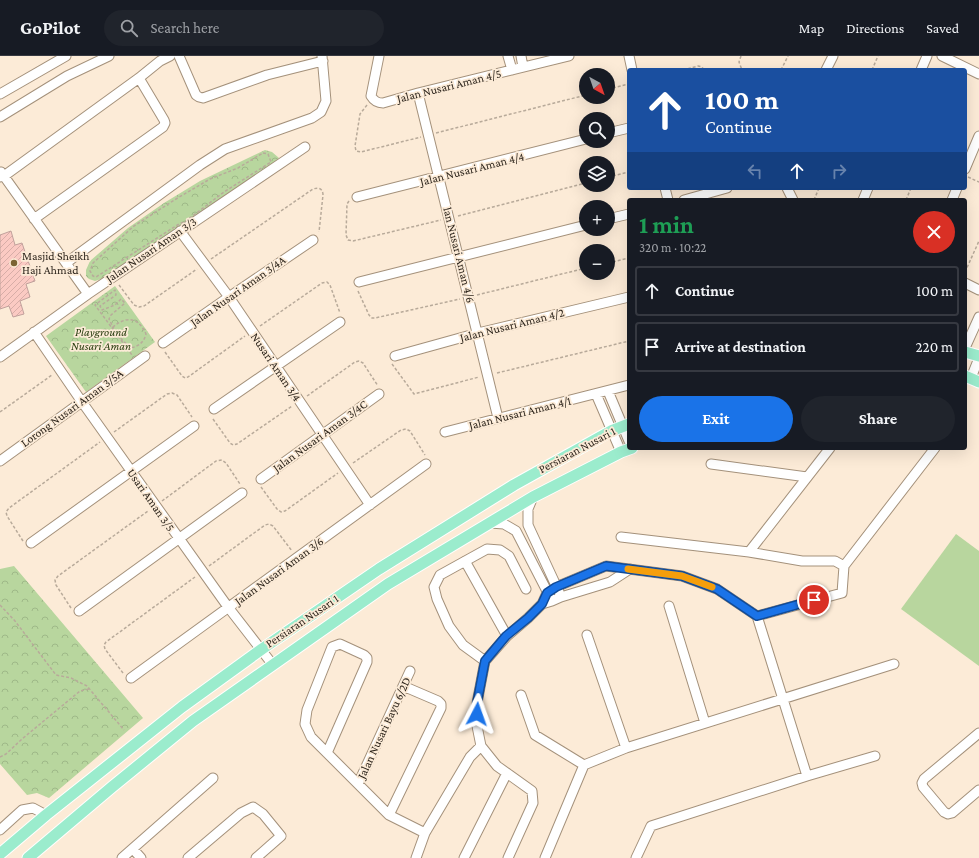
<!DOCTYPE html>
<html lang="en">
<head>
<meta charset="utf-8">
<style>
	:root { --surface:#171b24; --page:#20242c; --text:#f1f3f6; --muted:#9ea1a6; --line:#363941; --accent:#1a73e8 }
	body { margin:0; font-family:"Crimson Pro",serif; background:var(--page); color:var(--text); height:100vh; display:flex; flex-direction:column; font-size:15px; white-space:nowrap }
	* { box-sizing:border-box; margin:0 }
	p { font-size:13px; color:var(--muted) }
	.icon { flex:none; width:22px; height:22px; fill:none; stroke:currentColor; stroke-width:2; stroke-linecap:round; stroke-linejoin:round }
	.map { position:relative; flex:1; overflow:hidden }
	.details { position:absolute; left:627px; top:142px; width:340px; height:252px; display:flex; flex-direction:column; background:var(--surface); border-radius:4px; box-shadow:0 4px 16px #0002 }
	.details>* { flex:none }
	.guide { position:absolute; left:627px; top:12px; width:340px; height:122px; border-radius:4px; box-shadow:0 4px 16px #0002; background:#1a4fa0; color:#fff; overflow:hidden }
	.needle { width:26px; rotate:140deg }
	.buttons { position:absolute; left:579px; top:12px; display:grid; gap:8px }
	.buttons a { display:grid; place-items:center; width:36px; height:36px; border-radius:50%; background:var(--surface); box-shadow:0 4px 16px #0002; font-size:20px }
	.pin { position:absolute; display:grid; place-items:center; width:34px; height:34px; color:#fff; margin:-17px; border:2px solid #fff; border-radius:50%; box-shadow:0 1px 4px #0007 }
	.me { position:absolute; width:44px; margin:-22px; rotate:4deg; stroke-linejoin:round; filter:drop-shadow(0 0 3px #0008) }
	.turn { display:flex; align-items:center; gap:14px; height:84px; padding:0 12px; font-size:18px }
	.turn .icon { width:52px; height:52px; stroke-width:2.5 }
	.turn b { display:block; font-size:28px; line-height:34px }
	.lanes { display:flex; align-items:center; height:38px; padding:0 12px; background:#0003; justify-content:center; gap:20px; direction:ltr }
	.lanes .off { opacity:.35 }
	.round { display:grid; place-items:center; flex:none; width:42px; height:42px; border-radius:21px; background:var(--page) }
	.overview { display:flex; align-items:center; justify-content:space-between; height:68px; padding:0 12px }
	h1 { font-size:24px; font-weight:700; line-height:30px; color:#1e9e55 }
	.button { display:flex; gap:8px; margin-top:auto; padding:8px 12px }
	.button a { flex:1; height:46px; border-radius:24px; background:var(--accent); color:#fff; font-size:16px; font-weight:700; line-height:46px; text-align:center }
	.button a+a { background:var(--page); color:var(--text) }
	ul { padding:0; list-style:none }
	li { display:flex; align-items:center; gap:12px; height:50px; margin:0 8px 6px; padding:0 4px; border:2px solid var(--line); border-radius:4px }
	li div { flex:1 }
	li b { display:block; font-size:15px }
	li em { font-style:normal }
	header { display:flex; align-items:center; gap:24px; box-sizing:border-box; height:56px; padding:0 20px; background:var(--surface); border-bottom:1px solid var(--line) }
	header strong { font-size:19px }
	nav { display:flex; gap:22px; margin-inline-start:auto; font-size:14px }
	.search { width:280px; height:36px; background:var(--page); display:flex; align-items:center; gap:10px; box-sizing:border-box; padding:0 14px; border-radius:22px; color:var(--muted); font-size:15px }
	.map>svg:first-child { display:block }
	.grass { fill:#b8d69e }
	.park { fill:url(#park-crowns) }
	.building { fill:url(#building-hatch); stroke:#c1a19c }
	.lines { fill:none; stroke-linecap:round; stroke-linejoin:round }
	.minor-casing { stroke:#a4917b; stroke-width:11 }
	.major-casing { stroke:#fff; stroke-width:13 }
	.path { stroke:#b8aa9a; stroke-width:1.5; stroke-dasharray:3 2; stroke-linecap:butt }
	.minor { stroke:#fff; stroke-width:9 }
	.major { stroke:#9beccd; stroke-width:11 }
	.route-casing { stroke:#114b97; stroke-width:10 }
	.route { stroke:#1a73e8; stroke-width:7 }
	.slow { stroke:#f59e0b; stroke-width:7 }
	.poi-dot { fill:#7c6334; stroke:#fcebd7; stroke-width:1.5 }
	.labels { text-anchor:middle; stroke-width:3.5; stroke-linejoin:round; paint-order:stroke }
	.street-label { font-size:12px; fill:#2d251c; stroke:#fcebd7 }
	.poi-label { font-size:12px; fill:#2d251c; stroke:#fcebd7; text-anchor:start }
	.park-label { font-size:12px; font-style:italic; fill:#293e10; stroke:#fcebd7 }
</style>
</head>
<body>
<header>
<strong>GoPilot</strong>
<div class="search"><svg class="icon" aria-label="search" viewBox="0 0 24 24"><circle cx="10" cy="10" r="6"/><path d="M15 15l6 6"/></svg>Search here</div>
<nav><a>Map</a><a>Directions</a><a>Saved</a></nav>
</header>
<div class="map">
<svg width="979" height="802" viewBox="0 0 979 802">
	<defs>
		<pattern id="park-crowns" width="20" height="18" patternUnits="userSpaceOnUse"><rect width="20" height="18" fill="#b8d69e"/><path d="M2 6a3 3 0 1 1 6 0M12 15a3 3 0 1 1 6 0" fill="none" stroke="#9eb888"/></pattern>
		<pattern id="building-hatch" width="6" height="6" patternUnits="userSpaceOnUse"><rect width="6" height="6" fill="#fbcac3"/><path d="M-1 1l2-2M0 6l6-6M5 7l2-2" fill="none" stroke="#d7ada7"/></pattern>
	</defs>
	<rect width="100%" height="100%" fill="#fcebd7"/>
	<path class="grass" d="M956,478L979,495V610L901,553Z"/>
	<path class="park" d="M265,94L272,96L279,102L270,110L101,223L95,225L89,223L86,220V214L90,205L128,172L164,147L200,125Z
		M115,230L155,286L86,336L46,280Z
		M14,510L143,662L49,742L37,737L27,739L0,708V513Z"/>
	<path class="building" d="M11,175L15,189L22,187L35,225L26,228L30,241L20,245L24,258L13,261L9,250L0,253V179Z"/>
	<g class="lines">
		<defs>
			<path id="minor" d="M179,0L196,39L199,41L203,42L267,19L323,5
				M379,0L371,40C374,45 377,47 383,47L418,37L569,0
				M508,0L512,14
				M521,0L523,11
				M629,0L632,14
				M942,0L979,18
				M826,14L833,0
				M921,14L927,0
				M418,37L498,362
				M0,38L66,0
				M0,61L67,20L109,0
				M608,77L629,72
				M965,113L979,80
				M1,116L88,238
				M0,121L4,120L139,22L160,5L170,0
				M665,132L668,144
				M787,132L793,144
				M357,141L586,83
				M684,144L727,132
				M863,144L868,132
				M952,144L957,132
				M34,163L163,71L165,67L164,64L139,22
				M608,163L629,158
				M180,175L229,241L370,449
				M66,207L200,109L225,93L312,62L321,56L326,45L322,0
				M359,226L586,169
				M965,227L979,234
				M34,276L82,346L228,551L273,609
				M163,287L229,241L313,184
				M965,292L979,261
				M395,300L478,277L629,241
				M0,301L88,238L305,91
				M971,322L979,302
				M608,335L629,385
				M596,338L621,396
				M214,353L340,266
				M445,376L629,329
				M0,405L145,300
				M711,408L807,421
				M261,423L379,338
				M533,441L528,453V469L559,536
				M490,467L504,468L516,475L550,541
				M621,481L749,496L802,505H835L844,510
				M31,487L194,370
				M749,496L830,392
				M465,505L507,580
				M630,513L610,526L561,541L552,545L542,548L547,537L556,531L606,510L682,520L717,533L757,560L807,720
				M669,550L705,667
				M79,555L242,437
				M757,560L842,537L844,510L935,392
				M587,579L626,692
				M485,605L463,589L449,570L437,543L434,531L440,519L487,493L500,494L509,500L526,533
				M131,622L426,408
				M521,639L535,679L584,709
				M979,677L924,723L922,727L923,731L944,756L948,758L952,757L979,734
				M327,697L367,606V602L364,599L340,588L332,591L307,654L305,668L311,681L389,759L425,777
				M358,728L410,615
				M389,759L441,652V648L438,645L403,630
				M0,774L22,754L33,752L46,759
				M133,793L141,802
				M122,802L213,722
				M188,802L241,757L253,751L263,758L281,780L256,802
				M416,802L425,777L470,701L481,690
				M464,802L507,717
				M508,802L533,747L532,735L497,710L481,690L477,670V647L485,605L507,580L528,562L542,548
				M545,802L584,709L626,692L894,608
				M636,802L651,770L807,720L875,700"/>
			<path id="major" d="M965,296L979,300
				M965,320L979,326
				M0,798L46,759L182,651L262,593L379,513L514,429L611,375L629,368
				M28,802L112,731L193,665L388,528L533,441L621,396L632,392"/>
		</defs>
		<use href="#minor" class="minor-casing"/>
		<use href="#major" class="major-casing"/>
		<path class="path" d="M741,0L739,6L742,14
			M683,14L698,10L702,11L704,14
			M781,14L788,0
			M872,14L878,0
			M608,33L629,28
			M367,49L360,58L355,90L356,95L361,96L421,81
			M436,77L586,39
			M263,97L268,98L271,106L224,136L186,165L179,168L96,221L93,220L90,215L93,207L134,170L176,143L210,123L238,112Z
			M608,121L629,116
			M968,121L979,126
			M814,144L819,132
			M906,144L911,132
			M349,145L347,148L346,179L348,184L353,185L441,164
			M458,160L586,127
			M211,203L313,133C319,131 323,133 323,139L319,176
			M608,207L629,202
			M965,216L979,185
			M119,229L134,249L139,251L144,250L197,213
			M358,235L369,259L372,262H375L460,243
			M477,239L586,212
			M260,270L322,227L327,226L330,229L340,257
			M112,272L113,271L123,285L131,292C139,290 144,286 146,278C139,262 127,259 113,271L109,263L111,259L125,247L121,243L115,249L102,254L100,250L116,239L115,234L95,249L132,299
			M165,296L182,320L185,322L188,321L245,280
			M392,308L414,338L479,321
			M497,317L629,285
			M307,340L355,306L359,305L363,307L378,330
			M0,356L52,319
			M213,363L230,387L233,389L237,388L292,350
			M114,376L167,338L172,337L177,339L192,361
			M353,407L401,374L406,373L410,375L425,399
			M261,431L277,453L281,456L285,455L338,417
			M162,445L216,405L222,404L226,407L240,428
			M23,485L7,460L6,456L9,452L100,386
			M209,510L265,469L269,468L273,470L292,495
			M0,549L15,565L56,619L71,622L87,630L124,674
			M71,552L56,529L55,524L58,520L148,455
			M123,617L105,593L104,589L106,586L195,521
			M0,701L6,698L22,683L80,635L89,633"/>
		<use href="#minor" class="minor"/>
		<use href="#major" class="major"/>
	</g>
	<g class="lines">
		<defs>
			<path id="route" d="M477,658V647L485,605L506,580L528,562L542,548L547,537L556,531L606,510L682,520L717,533L757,560L814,544"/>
		</defs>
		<use href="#route" class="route-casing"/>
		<use href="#route" class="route"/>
		<path class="slow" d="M628,513L682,520L712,531"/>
	</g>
	<circle class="poi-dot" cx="14" cy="207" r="4"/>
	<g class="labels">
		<g class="street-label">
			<text transform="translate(449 30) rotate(-14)" y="4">Jalan Nusari Aman 4/5</text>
			<text transform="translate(472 113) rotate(-14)" y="4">Jalan Nusari Aman 4/4</text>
			<text transform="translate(151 194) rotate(-34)" y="4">Jalan Nusari Aman 3/3</text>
			<text transform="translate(459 199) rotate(76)" y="4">lan Nusari Aman 4/6</text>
			<text transform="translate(238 235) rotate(-35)" y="4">Jalan Nusari Aman 3/4A</text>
			<text transform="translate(512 269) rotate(-14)" y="4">Jalan Nusari Aman 4/2</text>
			<text transform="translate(276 311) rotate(56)" y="4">Nusari Aman 3/4</text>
			<text transform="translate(72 352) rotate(-36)" y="4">Lorong Nusari Aman 3/5A</text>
			<text transform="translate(520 357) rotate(-14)" y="4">Jalan Nusari Aman 4/1</text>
			<text transform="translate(320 380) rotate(-36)" y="4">Jalan Nusari Aman 3/4C</text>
			<text transform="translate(577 394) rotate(-28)" y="4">Persiaran Nusari 1</text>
			<text transform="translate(151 444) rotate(55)" y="4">Usari Aman 3/5</text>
			<text transform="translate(279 515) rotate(-36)" y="4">Jalan Nusari Aman 3/6</text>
			<text transform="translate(302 565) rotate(-34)" y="4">Persiaran Nusari 1</text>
			<text transform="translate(384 672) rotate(-65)" y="4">Jalan Nusari Bayu 6/2D</text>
		</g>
		<g class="poi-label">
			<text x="22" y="204">Masjid Sheikh<tspan x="22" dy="14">Haji Ahmad</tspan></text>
		</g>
		<g class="park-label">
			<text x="101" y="280">Playground<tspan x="101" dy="14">Nusari Aman</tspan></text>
		</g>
	</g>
</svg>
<div class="buttons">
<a><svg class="needle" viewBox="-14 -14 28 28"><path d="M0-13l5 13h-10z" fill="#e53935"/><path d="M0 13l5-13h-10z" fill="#9ea1a6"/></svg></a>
<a><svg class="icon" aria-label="search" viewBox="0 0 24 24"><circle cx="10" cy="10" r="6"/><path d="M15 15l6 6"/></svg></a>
<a><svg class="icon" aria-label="layers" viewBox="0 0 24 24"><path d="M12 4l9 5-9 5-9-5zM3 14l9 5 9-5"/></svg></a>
<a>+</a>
<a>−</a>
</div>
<div class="pin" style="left:814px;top:544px;background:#d93025"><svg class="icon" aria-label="arrive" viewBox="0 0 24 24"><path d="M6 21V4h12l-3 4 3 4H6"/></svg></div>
<svg class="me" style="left:477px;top:658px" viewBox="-20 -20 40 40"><path d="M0-17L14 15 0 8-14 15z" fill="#1a73e8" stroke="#fff" stroke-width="4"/></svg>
<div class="guide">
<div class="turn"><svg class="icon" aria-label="ahead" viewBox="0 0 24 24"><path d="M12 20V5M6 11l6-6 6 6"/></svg><div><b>100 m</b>Continue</div></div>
<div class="lanes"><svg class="icon off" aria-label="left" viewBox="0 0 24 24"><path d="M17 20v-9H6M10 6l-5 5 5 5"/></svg><svg class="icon" aria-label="ahead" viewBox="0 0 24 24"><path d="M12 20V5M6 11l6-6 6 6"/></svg><svg class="icon off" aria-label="right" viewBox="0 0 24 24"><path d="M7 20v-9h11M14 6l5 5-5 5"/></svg></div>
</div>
<section class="details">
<div class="overview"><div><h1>1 min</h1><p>320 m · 10:22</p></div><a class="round" style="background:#d93025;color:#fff"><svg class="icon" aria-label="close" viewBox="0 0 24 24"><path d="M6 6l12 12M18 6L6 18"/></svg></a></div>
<ul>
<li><svg class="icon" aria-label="ahead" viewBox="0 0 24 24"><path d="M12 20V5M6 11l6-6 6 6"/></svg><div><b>Continue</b></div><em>100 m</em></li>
<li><svg class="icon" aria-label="arrive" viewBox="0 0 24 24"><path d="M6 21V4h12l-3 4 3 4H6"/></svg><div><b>Arrive at destination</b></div><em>220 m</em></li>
</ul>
<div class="button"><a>Exit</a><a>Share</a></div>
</section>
</div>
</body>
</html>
